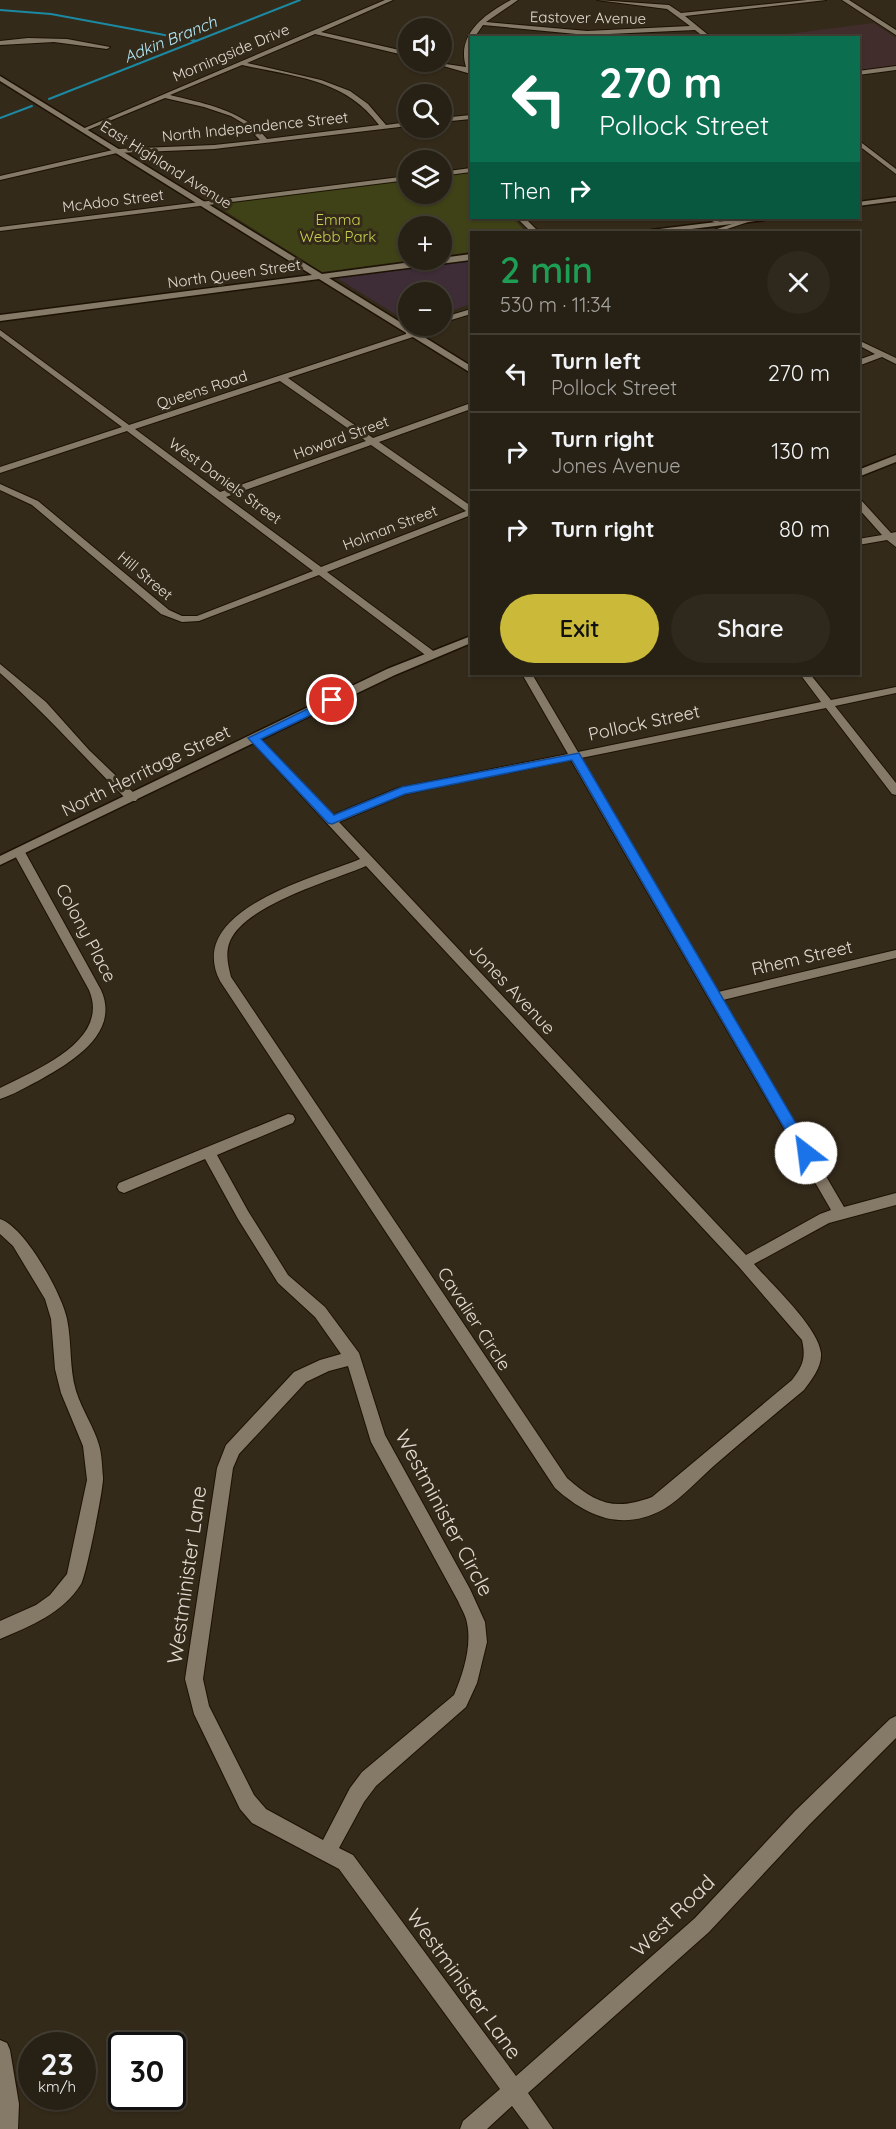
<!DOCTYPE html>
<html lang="en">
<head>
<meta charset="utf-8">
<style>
	:root { --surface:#272014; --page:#2f281d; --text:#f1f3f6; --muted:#a4a3a0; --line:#433e34; --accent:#cbba39 }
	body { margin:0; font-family:Quicksand,sans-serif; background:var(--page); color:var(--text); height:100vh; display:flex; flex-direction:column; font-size:22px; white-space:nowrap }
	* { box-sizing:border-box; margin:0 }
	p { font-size:20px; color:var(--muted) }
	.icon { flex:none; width:33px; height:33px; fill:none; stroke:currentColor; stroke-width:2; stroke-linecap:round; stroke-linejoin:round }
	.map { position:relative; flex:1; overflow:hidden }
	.details { position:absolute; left:470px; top:231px; width:390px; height:444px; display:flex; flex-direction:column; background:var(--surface); border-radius:0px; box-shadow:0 2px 4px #0004,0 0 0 2px var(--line) }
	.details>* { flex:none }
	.banner { position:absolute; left:470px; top:36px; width:390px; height:183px; border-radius:0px; box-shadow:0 2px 4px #0004,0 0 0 2px var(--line); background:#0b6e4f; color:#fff; overflow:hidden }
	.controls { position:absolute; left:398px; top:18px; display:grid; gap:12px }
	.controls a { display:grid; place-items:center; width:54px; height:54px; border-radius:50%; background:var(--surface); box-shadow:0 2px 4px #0004,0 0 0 2px var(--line); font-size:30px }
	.speed { position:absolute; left:18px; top:2032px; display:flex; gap:12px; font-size:30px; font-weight:700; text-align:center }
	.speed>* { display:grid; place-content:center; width:78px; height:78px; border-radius:50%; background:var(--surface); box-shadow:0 2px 4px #0004,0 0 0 2px var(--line); line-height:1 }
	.speed small { font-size:15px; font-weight:400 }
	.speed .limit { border:3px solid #111; border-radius:9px; background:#fff; color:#111 }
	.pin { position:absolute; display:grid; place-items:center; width:51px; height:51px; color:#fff; margin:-26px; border:3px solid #fff; border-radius:50%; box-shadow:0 2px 6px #0007 }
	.me { position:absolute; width:66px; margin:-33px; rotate:330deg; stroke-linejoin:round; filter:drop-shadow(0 0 4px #0008) }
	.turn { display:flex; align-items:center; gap:21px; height:126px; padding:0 30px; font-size:27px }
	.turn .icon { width:78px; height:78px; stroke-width:2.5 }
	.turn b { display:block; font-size:42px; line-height:51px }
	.then { display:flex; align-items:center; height:57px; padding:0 30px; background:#0003; gap:12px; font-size:22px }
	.round { display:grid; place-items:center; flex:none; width:63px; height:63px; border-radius:32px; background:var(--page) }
	.overview { display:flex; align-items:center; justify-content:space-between; height:102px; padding:0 30px }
	h1 { font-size:36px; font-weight:600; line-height:45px; color:#1e9e55 }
	.primary-button { display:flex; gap:12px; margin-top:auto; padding:12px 30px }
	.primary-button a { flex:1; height:69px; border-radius:36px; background:var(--accent); color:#111; font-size:24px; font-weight:600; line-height:69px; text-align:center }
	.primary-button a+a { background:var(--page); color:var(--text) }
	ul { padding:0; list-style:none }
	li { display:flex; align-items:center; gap:18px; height:78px; padding:0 30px; border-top:2px solid var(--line) }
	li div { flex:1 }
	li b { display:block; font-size:22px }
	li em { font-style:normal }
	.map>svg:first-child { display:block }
	.commercial { fill:#3e2d37 }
	.education { fill:#412d2c }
	.green { fill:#3f4216 }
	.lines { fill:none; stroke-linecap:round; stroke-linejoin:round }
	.stream { stroke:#1c89a2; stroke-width:2 }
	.street-casing { stroke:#1c1204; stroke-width:2 }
	.secondary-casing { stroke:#1c1204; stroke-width:3 }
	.street { fill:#857967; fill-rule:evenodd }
	.secondary { fill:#857967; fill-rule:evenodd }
	.route { fill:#1a73e8; stroke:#114b97; stroke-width:1.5 }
	.labels { text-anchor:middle; stroke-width:6; stroke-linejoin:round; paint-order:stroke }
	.far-street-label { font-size:15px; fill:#e2dbd1; stroke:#342a1a }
	.far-park-label { font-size:15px; fill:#c8d04d; stroke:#342a1a }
	.far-water-label { font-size:16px; font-style:italic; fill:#b4ecfd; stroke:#342a1a }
	.street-label { font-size:18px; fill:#e2dbd1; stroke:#342a1a }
	.near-street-label { font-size:21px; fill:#e2dbd1; stroke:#342a1a }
</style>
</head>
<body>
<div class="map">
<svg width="896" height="2129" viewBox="0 0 896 2129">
	<rect width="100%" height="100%" fill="#342a1a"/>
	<path class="commercial" d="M471,260V304L441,314V292H408V322L337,278Z"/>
	<path class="education" d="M874,23L896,38V70L858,74V38H757Z"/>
	<path class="green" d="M471,171V218H513L526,232H471V252L441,256V226H408V260H413L322,272L214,204L408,179V194H441V175Z"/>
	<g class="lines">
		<path class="stream" d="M0,10L51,14L197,41
			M49,99L300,0
			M0,118L32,106"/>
		<defs>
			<path id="street" d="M385,0H393L321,32L408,52V56L315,34L247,63L321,80L350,91L368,104L386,125L408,122V126L214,149L117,153L0,180V176L117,149L214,145L260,140L243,123L231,116L204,107L165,98L85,131L80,130ZM242,65C295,77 345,79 379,125L267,139C242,110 206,104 170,95Z
				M511,0H518L486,22L587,31L690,26L667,9L597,0L669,5L681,13L807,0H826L685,16L712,38H705L695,30L587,35L483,25L474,38H471V74L433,63L432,62L466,67C456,34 485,14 511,0Z
				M842,0H849L896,30V35Z
				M28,38L67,39L110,47L107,49L54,42L0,45V41Z
				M896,66V70L858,75V71Z
				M471,115V119L441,122V118Z
				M858,140L896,169V174L858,145Z
				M471,168V172L441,176V172Z
				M408,176V180L0,231V227Z
				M517,218H525L539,232H531Z
				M706,218H715L720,221L716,223Z
				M750,218L757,219L718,232H708Z
				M471,309V314L441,323V318Z
				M421,326H432L416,332V336L288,378L373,438L471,403V409L379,442L471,506V515L327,572L436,653V657H428L319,575L199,621L182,622L161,614L32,505L0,490V484L38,501L169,610L182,616H197L313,571L127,431L0,473V467L122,427L0,336V330L129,425L406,334V330ZM280,381L366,441L220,492L135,429ZM371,445L466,511L321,567L226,497Z
				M858,340L896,358V364L882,357L858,366V360L875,354L858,345Z
				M858,499L861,500L891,533L896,532V547L887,540L858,545V539L882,535L858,508Z
				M0,664L46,702L89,750L136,795L138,798L136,801H128C85,758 45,713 0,673Z
				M522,674H532L578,752L821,702L800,674H810L831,700L896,687V693L835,706L896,783V795L892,794L826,708L581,758L718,992L896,950V958L723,1000L844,1207L896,1193V1205L829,1223L754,1264C772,1285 818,1327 821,1353C822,1367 812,1379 804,1390C774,1415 745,1439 716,1464C700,1478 681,1499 664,1509C623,1532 587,1517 555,1488L220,981C184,910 315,878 360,859L250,740V736H258L333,815L398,788L568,754ZM571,760L831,1210L820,1214L746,1255L339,822L405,794ZM366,866L739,1267L802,1340C806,1358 803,1366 792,1380L652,1497C615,1511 596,1504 567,1478L231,977C228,965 225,953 230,941C245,905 331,881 366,866Z
				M19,848L25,852L101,990C121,1034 70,1063 38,1081C26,1087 13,1095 0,1099V1088C35,1070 111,1041 89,990L13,852Z
				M288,1114L293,1115L295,1119L293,1123L217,1155L248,1211L288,1275L325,1307L359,1353L385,1435L470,1589L485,1622L487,1642L477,1683L466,1707L376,1786L364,1802L339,1848L353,1855L516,2076L695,1918L795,1811L890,1719L896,1716V1738L809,1825L709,1932L528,2093L553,2129H529L512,2106L487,2129H460L463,2121L500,2089L339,1869L252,1823L240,1809L194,1714L185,1679L217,1468L226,1445L294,1372L320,1360L341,1354L315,1317L278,1283L238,1219L205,1159L124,1193L119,1191L117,1187L119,1183ZM348,1366L371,1442L458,1601C461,1608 466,1616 467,1623C472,1646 463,1674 454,1695L362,1772L350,1788L323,1840L266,1809L254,1795L209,1706L203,1679L233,1468L239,1454L306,1382L329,1371Z
				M0,1219C25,1227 62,1294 67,1319C72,1343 69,1367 76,1391C82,1410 94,1427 99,1445C102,1455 102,1467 103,1477C104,1487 86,1576 81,1584C63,1613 31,1626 0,1639V1621L36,1605L50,1595L67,1574L87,1480L83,1446L61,1393L55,1369L51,1319L45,1299L13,1246L0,1234Z
				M0,2040L7,2043L10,2050L19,2104L18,2129H0Z"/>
			<path id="secondary" d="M0,76L322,274L471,254V260L329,278L471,366V373L319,279L0,321V315L312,275L0,81Z
				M896,197V201L858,206V202Z
				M749,218H769L765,220L667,232H647L651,230Z
				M896,455V462L858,477V470Z
				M471,636V643L395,675L0,865V856L387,669Z"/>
		</defs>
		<use href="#street" class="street-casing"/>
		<use href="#secondary" class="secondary-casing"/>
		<use href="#street" class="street"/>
		<use href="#secondary" class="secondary"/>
	</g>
	<path class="route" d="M332,697L336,698V703L261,739L334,815L402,787L579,753L811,1149L813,1153L811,1157H801L572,760L405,794L332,824L328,823L248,738Z"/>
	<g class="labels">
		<g class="far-street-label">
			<text transform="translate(588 18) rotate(1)" y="5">Eastover Avenue</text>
			<text transform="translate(231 53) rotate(-23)" y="5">Morningside Drive</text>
			<text transform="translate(255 127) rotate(-6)" y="5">North Independence Street</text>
			<text transform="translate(166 165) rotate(32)" y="5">East Highland Avenue</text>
			<text transform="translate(113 201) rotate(-7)" y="5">McAdoo Street</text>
			<text transform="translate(234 274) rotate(-8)" y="5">North Queen Street</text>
			<text transform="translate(202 390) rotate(-18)" y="5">Queens Road</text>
			<text transform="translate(341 438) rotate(-20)" y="5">Howard Street</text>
			<text transform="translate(225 481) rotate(36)" y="5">West Daniels Street</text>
			<text transform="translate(390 528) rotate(-21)" y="5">Holman Street</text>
			<text transform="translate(145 576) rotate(40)" y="5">Hill Street</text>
		</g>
		<g class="far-park-label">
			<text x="338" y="225">Emma<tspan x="338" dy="17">Webb Park</tspan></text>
		</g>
		<g class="far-water-label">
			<text transform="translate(170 39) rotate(-22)" y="6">Adkin Branch</text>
		</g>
		<g class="street-label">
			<text transform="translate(644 723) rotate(-12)" y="6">Pollock Street</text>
			<text transform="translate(146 771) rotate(-26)" y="6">North Herritage Street</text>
			<text transform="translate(86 933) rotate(62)" y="6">Colony Place</text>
			<text transform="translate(802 958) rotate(-13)" y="6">Rhem Street</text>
			<text transform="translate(512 989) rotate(47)" y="6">Jones Avenue</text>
			<text transform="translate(474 1319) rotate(57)" y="6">Cavalier Circle</text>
		</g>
		<g class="near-street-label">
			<text transform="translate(444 1513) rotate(62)" y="7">Westminister Circle</text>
			<text transform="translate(187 1575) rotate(-82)" y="7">Westminister Lane</text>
			<text transform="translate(673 1916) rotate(-44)" y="7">West Road</text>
			<text transform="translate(464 1984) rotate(54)" y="7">Westminister Lane</text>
		</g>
	</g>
</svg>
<div class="controls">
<a><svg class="icon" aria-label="sound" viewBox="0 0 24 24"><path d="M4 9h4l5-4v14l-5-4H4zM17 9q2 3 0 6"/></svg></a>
<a><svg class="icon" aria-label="search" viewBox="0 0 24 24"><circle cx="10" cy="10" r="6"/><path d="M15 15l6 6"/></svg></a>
<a><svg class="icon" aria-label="layers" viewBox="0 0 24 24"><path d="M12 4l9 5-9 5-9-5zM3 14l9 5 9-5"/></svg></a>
<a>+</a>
<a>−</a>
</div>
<div class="speed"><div>23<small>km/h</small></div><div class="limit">30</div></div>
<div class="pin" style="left:332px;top:700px;background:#d93025"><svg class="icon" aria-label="arrive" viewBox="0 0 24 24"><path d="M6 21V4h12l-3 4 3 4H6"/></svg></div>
<svg class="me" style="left:806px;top:1153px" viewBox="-20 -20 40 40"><circle r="19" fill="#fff"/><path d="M0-13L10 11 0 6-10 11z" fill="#1a73e8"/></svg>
<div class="banner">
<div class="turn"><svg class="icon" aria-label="left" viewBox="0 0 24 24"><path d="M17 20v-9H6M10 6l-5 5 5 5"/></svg><div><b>270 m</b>Pollock Street</div></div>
<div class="then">Then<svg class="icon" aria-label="right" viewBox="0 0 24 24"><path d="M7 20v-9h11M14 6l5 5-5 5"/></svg></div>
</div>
<section class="details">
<div class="overview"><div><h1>2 min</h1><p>530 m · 11:34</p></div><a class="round"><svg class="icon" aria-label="close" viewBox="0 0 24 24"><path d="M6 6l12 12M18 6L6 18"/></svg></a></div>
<ul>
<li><svg class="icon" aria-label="left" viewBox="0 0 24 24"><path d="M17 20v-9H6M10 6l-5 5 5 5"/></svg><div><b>Turn left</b><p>Pollock Street</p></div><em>270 m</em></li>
<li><svg class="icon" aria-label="right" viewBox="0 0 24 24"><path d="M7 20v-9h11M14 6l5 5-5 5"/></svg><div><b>Turn right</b><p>Jones Avenue</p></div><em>130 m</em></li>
<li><svg class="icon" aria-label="right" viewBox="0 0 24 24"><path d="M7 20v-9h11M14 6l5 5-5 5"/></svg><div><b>Turn right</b></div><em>80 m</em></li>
</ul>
<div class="primary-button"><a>Exit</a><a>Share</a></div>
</section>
</div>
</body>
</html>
